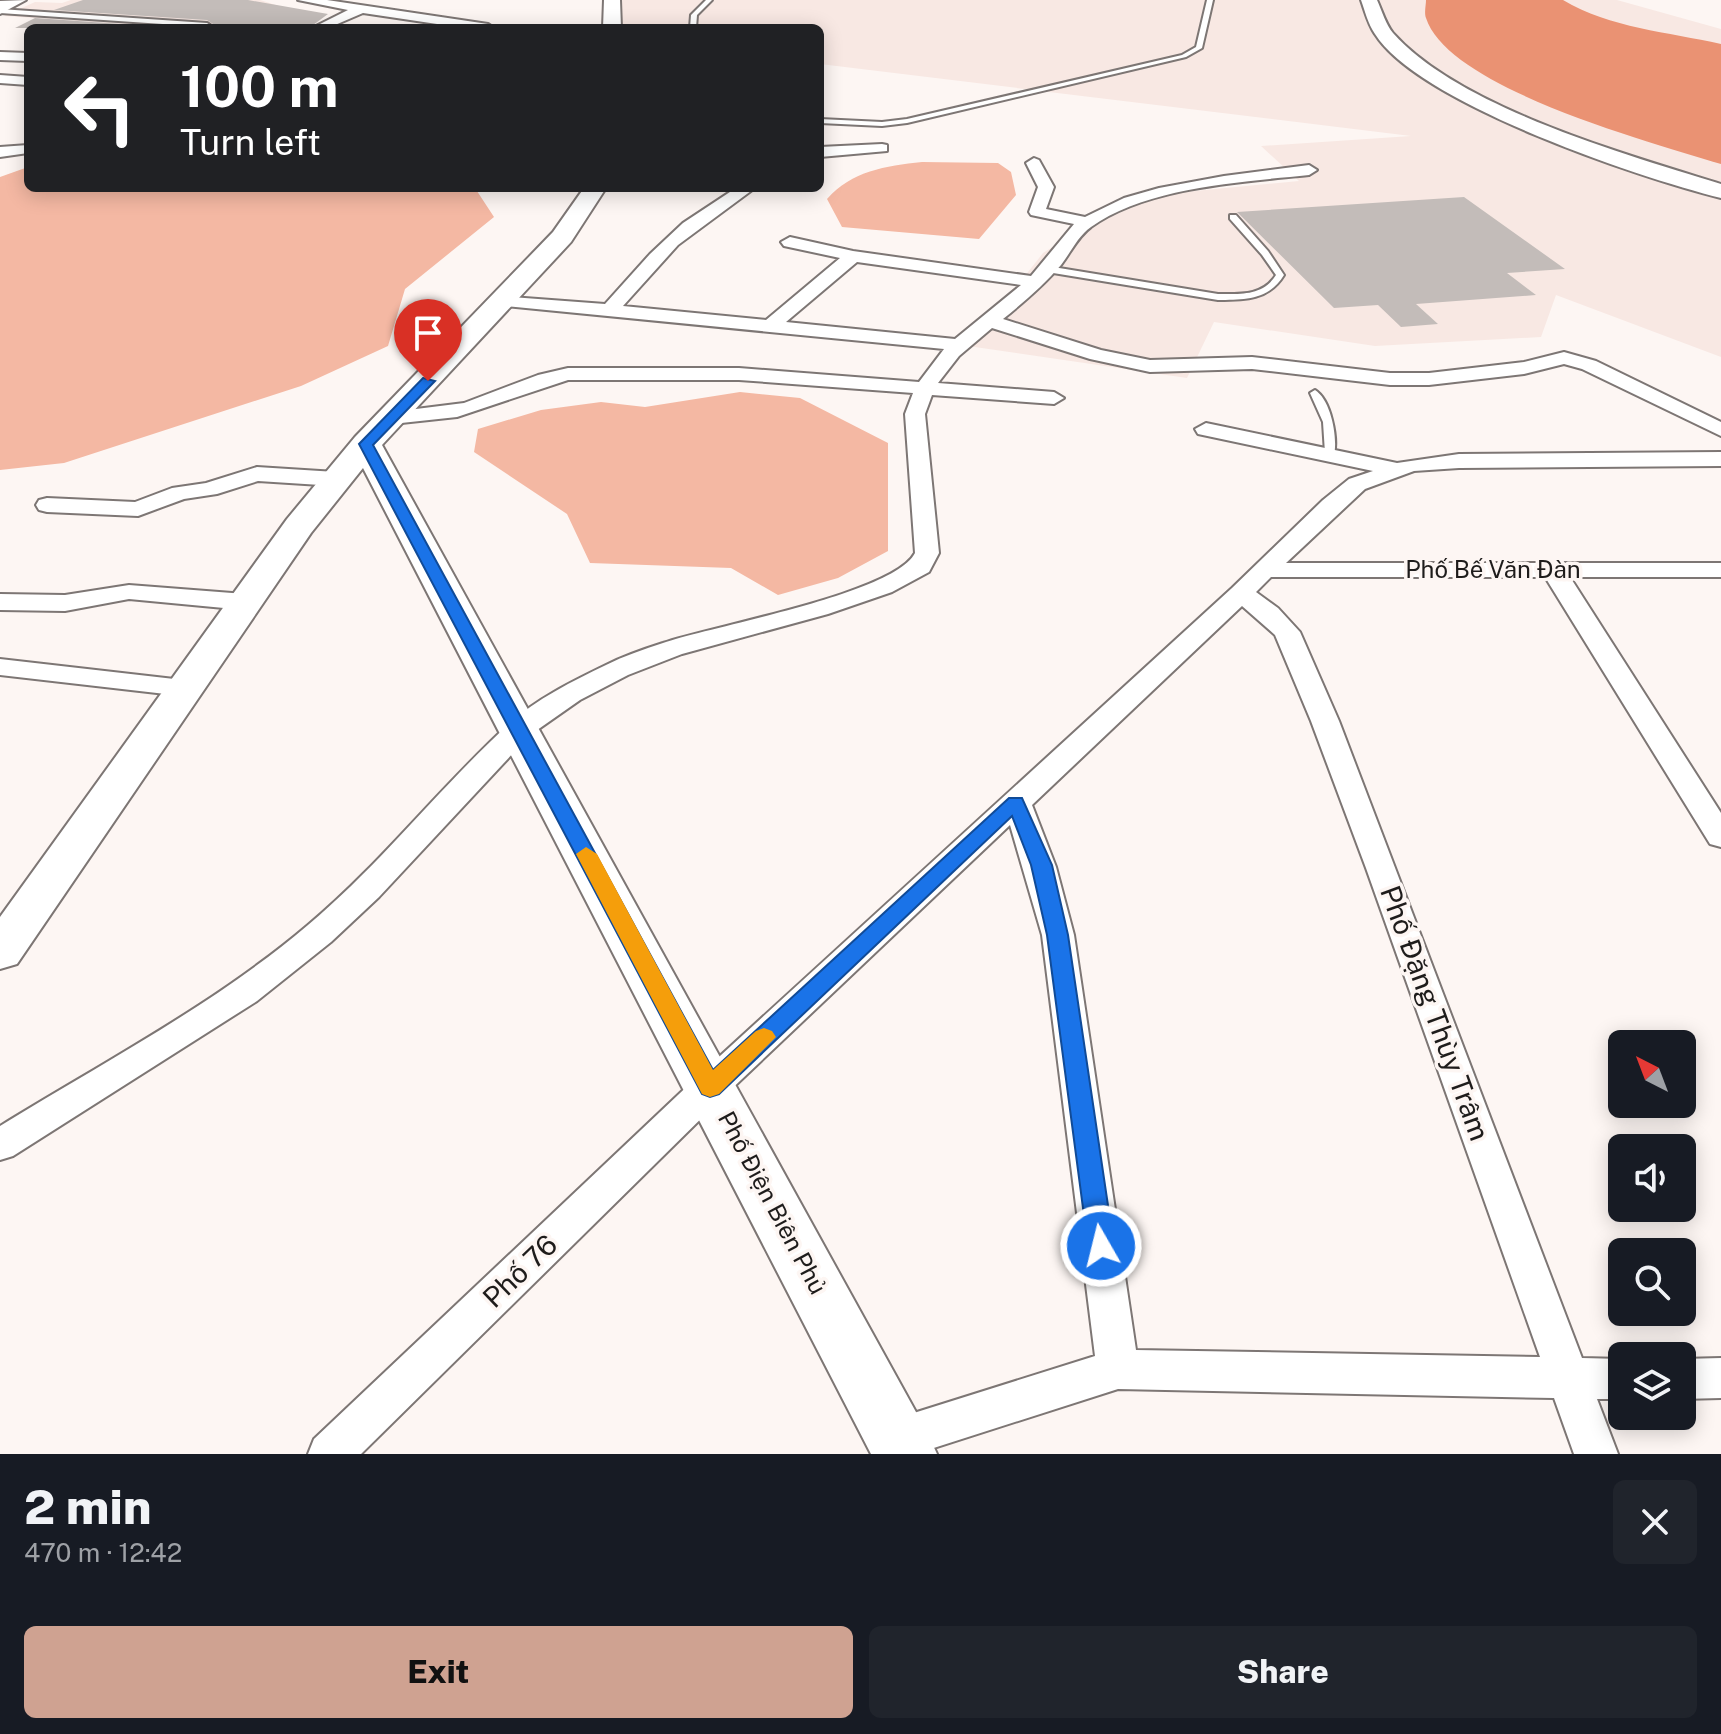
<!DOCTYPE html>
<html lang="en">
<head>
<meta charset="utf-8">
<style>
	:root { --surface:#171b24; --page:#20242c; --text:#f1f3f6; --muted:#9ea1a6; --accent:#cfa291 }
	body { margin:0; font-family:"Public Sans",sans-serif; background:var(--page); color:var(--text); height:100vh; display:flex; flex-direction:column; font-size:30px; white-space:nowrap }
	* { box-sizing:border-box; margin:0 }
	p { font-size:26px; color:var(--muted) }
	.icon { flex:none; width:44px; height:44px; fill:none; stroke:currentColor; stroke-width:2; stroke-linecap:round; stroke-linejoin:round }
	.map { position:relative; height:1454px; overflow:hidden }
	.panel { display:flex; flex-direction:column; background:var(--surface); flex:1 }
	.panel>* { flex:none }
	.guide { position:absolute; left:24px; top:24px; width:800px; height:168px; border-radius:12px; box-shadow:0 4px 20px #0003; background:#202124; color:#fff; overflow:hidden }
	.needle { width:52px; rotate:318deg }
	.buttons { position:absolute; left:1608px; top:1030px; display:grid; gap:16px }
	.buttons a { display:grid; place-items:center; width:88px; height:88px; border-radius:12px; background:var(--surface); box-shadow:0 4px 20px #0003; font-size:40px }
	.pin { position:absolute; display:grid; place-items:center; width:68px; height:68px; color:#fff; margin:-82px -34px; border-radius:50% 50% 50% 0; rotate:-45deg; box-shadow:0 0 8px #0007 }
	.pin .icon { rotate:45deg }
	.me { position:absolute; width:88px; margin:-44px; rotate:352deg; stroke-linejoin:round; filter:drop-shadow(0 0 6px #0008) }
	.turn { display:flex; align-items:center; gap:28px; height:168px; padding:0 24px; font-size:36px }
	.turn .icon { width:104px; height:104px; stroke-width:2.5 }
	.turn b { display:block; font-size:56px; line-height:68px }
	.round { display:grid; place-items:center; flex:none; width:84px; height:84px; border-radius:12px; background:var(--page) }
	.overview { display:flex; align-items:center; justify-content:space-between; height:136px; padding:0 24px }
	h1 { font-size:48px; font-weight:800; line-height:60px }
	.action { display:flex; gap:16px; margin-top:auto; padding:16px 24px }
	.action a { flex:1; height:92px; border-radius:12px; background:var(--accent); color:#111; font-size:32px; font-weight:800; line-height:92px; text-align:center }
	.action a+a { background:var(--page); color:var(--text) }
	.map>svg:first-child { display:block }
	.built { fill:#f8e8e3 }
	.green { fill:#f4b8a3 }
	.water { fill:#ea9273 }
	.building { fill:#c3bcb9 }
	.lines { fill:none; stroke-linecap:round; stroke-linejoin:round }
	.lane-casing { stroke:#7d7674; stroke-width:4 }
	.street-casing { stroke:#7d7674; stroke-width:4 }
	.secondary-casing { stroke:#7d7674; stroke-width:4 }
	.primary-casing { stroke:#7d7674; stroke-width:4 }
	.lane { fill:#fff; fill-rule:evenodd }
	.street { fill:#fff; fill-rule:evenodd }
	.secondary { fill:#fff; fill-rule:evenodd }
	.primary { fill:#fff; fill-rule:evenodd }
	.route { fill:#1a73e8; stroke:#114b97; stroke-width:2 }
	.slow { fill:#f59e0b }
	.labels { text-anchor:middle; stroke-width:7; stroke-linejoin:round; paint-order:stroke }
	.street-label { font-size:24px; fill:#1e1c1b; stroke:#fdf6f3 }
	.near-street-label { font-size:28px; fill:#1e1c1b; stroke:#fdf6f3 }
</style>
</head>
<body>
<div class="map">
<svg width="1721" height="1454" viewBox="0 0 1721 1454">
	<rect width="100%" height="100%" fill="#fdf6f3"/>
	<path class="built" d="M71,0H260L301,13L269,28H183L4,16L35,2L62,3Z
		M618,0H1617L1721,29V357L1556,295L1541,337L1375,346L1214,322L1187,378L954,344L1010,295L1043,253L1097,219L1164,194L1299,181L1261,146L1411,136L820,64V28H617Z"/>
	<path class="green" d="M922,162L998,163L1011,172L1016,195L979,239L842,227L827,199C852,171 885,166 922,162Z
		M28,167V188H475L494,217L405,289L388,346L301,386L64,463L0,470V177Z
		M740,392L800,398L888,443V551L838,578L778,595L731,568L590,563L567,514L474,452L478,429L541,410L601,402L645,407Z"/>
	<path class="water" d="M1426,0H1563C1610,28 1668,32 1721,44V164C1654,143 1449,89 1426,18C1424,13 1426,5 1426,0Z"/>
	<path class="building" d="M83,0H248L328,14L309,28H211L213,24L207,20L54,10Z
		M35,18L177,28H15Z
		M1464,197L1565,269L1507,273L1536,295L1416,304L1438,324L1401,327L1378,305L1334,308L1237,212Z"/>
	<g class="lines">
		<defs>
			<path id="lane" d="M706,0H712L697,15L696,28H690L691,15Z
				M1207,0H1213L1202,48L1186,57L907,123L882,126L820,123V119L882,122L907,119L1182,55L1196,47Z
				M0,9L207,23L210,25L207,27L0,13Z
				M1230,215H1236L1268,251L1284,275C1269,300 1245,300 1218,300L1047,272L1043,269L1047,266L1218,294C1240,294 1263,296 1276,275L1262,255L1230,219Z
				M1315,390C1331,400 1338,438 1334,455L1330,456L1325,453L1323,422L1310,393Z"/>
			<path id="street" d="M298,0H327L488,24L494,28H464L363,13L328,28H312L348,10Z
				M0,52L28,53V61L0,60Z
				M0,75L28,77V85L0,83Z
				M882,144L887,145V151L820,157V147Z
				M28,145V153L0,157V147Z
				M1034,158L1039,160L1054,187L1046,209L1085,217L1124,198L1159,188L1224,176L1309,165L1317,170L1309,175C1242,182 1146,187 1091,227C1078,236 1071,252 1061,265C1044,285 1024,302 1003,319L1101,350L1150,360L1252,357L1390,373H1429L1524,362L1564,352L1596,361L1721,422V436L1582,369L1564,364L1524,374L1429,385H1390L1252,369L1150,372L1090,359L992,328L959,356L938,383L1054,392L1064,398L1054,404L932,395L925,414L939,553L929,572L892,592L828,614L682,654L628,675L580,700L530,735L379,897L331,942L257,1001L13,1156L0,1160V1126C104,1062 215,1004 308,925C381,864 439,788 509,724C536,699 573,681 606,665C624,656 644,649 663,643C712,626 894,594 915,553L905,414L913,393L739,380H568L457,417L392,424L381,418L392,412L464,403L538,375L568,368H739L919,382L944,349L505,306L496,300L499,296L605,304L650,254L683,223L736,188H755L678,245L623,306L766,320L840,258L784,246L781,242L790,237L853,251L1031,276L1074,224L1031,215L1029,212L1038,187L1026,163ZM857,262L1021,285L955,339L786,322Z
				M1206,423L1397,463L1459,454L1721,452V466L1459,468L1414,471L1365,489L1286,563H1721V577H1570L1721,813V847L1710,844L1545,577H1271L1256,592L1278,608L1300,632L1339,721L1582,1358L1622,1359V1399H1597L1618,1454H1574L1554,1398L1118,1389L915,1454L882,1453L876,1438L882,1423L1095,1356L1042,935L1010,825L723,1097L361,1454H308L314,1439L697,1077L1232,588L1323,500L1349,479L1373,471L1198,434L1195,429ZM1242,606L1275,635L1311,721L1366,868L1540,1357L1136,1350L1074,935L1056,867L1032,805Z
				M257,467L336,472L347,479L336,486L258,481L217,494L184,499L138,516L47,512L39,510L36,505L39,500L47,498L135,502L172,488L206,483Z
				M129,585L245,594L254,597L258,602L254,607L245,610L129,599L65,611L0,610V594L65,595Z
				M0,659L183,680L193,682L197,688L193,694L183,696L0,675Z
				M1721,1358V1398L1682,1399V1359Z"/>
			<path id="secondary" d="M604,0H620L621,28H603Z
				M1361,0H1377C1382,11 1386,25 1393,33C1460,108 1625,154 1721,184V198C1640,178 1418,103 1375,34C1368,24 1365,11 1361,0Z
				M584,188H606L571,242L382,445L927,1432L937,1454H871L363,468L311,533L17,964L0,969V917L287,519L355,437L553,232Z"/>
			<path id="primary" d="M26,0L0,14V1Z"/>
		</defs>
		<use href="#lane" class="lane-casing"/>
		<use href="#street" class="street-casing"/>
		<use href="#secondary" class="secondary-casing"/>
		<use href="#primary" class="primary-casing"/>
		<use href="#lane" class="lane"/>
		<use href="#street" class="street"/>
		<use href="#secondary" class="secondary"/>
		<use href="#primary" class="primary"/>
	</g>
	<path class="route" d="M423,378L435,381L373,445L713,1070L1009,798H1022L1052,865L1068,935L1114,1246L1110,1254L1101,1258L1092,1254L1088,1246L1047,935L1031,865L1012,816L719,1094L710,1097L702,1094L359,444Z"/>
	<path class="slow" d="M586,847L597,854L713,1070L756,1031L764,1028L772,1031L776,1037L719,1094L710,1097L702,1094L576,854Z"/>
	<g class="labels">
		<g class="street-label">
			<text x="1493" y="578">Phố Bế Văn Đàn</text>
			<text transform="translate(772 1203) rotate(62)" y="8">Phố Điện Biên Phủ</text>
		</g>
		<g class="near-street-label">
			<text transform="translate(1435 1013) rotate(70)" y="10">Phố Đặng Thùy Trâm</text>
			<text transform="translate(520 1271) rotate(-44)" y="10">Phố 76</text>
		</g>
	</g>
</svg>
<div class="buttons">
<a><svg class="needle" viewBox="-14 -14 28 28"><path d="M0-13l5 13h-10z" fill="#e53935"/><path d="M0 13l5-13h-10z" fill="#9ea1a6"/></svg></a>
<a><svg class="icon" aria-label="sound" viewBox="0 0 24 24"><path d="M4 9h4l5-4v14l-5-4H4zM17 9q2 3 0 6"/></svg></a>
<a><svg class="icon" aria-label="search" viewBox="0 0 24 24"><circle cx="10" cy="10" r="6"/><path d="M15 15l6 6"/></svg></a>
<a><svg class="icon" aria-label="layers" viewBox="0 0 24 24"><path d="M12 4l9 5-9 5-9-5zM3 14l9 5 9-5"/></svg></a>
</div>
<div class="pin" style="left:428px;top:381px;background:#d93025"><svg class="icon" aria-label="arrive" viewBox="0 0 24 24"><path d="M6 21V4h12l-3 4 3 4H6"/></svg></div>
<svg class="me" style="left:1101px;top:1246px" viewBox="-20 -20 40 40"><circle r="17" fill="#1a73e8" stroke="#fff" stroke-width="3"/><path d="M0-11L8 9 0 5-8 9z" fill="#fff"/></svg>
<div class="guide">
<div class="turn"><svg class="icon" aria-label="left" viewBox="0 0 24 24"><path d="M17 20v-9H6M10 6l-5 5 5 5"/></svg><div><b>100 m</b>Turn left</div></div>
</div>
</div>
<section class="panel">
<div class="overview"><div><h1>2 min</h1><p>470 m · 12:42</p></div><a class="round"><svg class="icon" aria-label="close" viewBox="0 0 24 24"><path d="M6 6l12 12M18 6L6 18"/></svg></a></div>
<div class="action"><a>Exit</a><a>Share</a></div>
</section>
</body>
</html>
